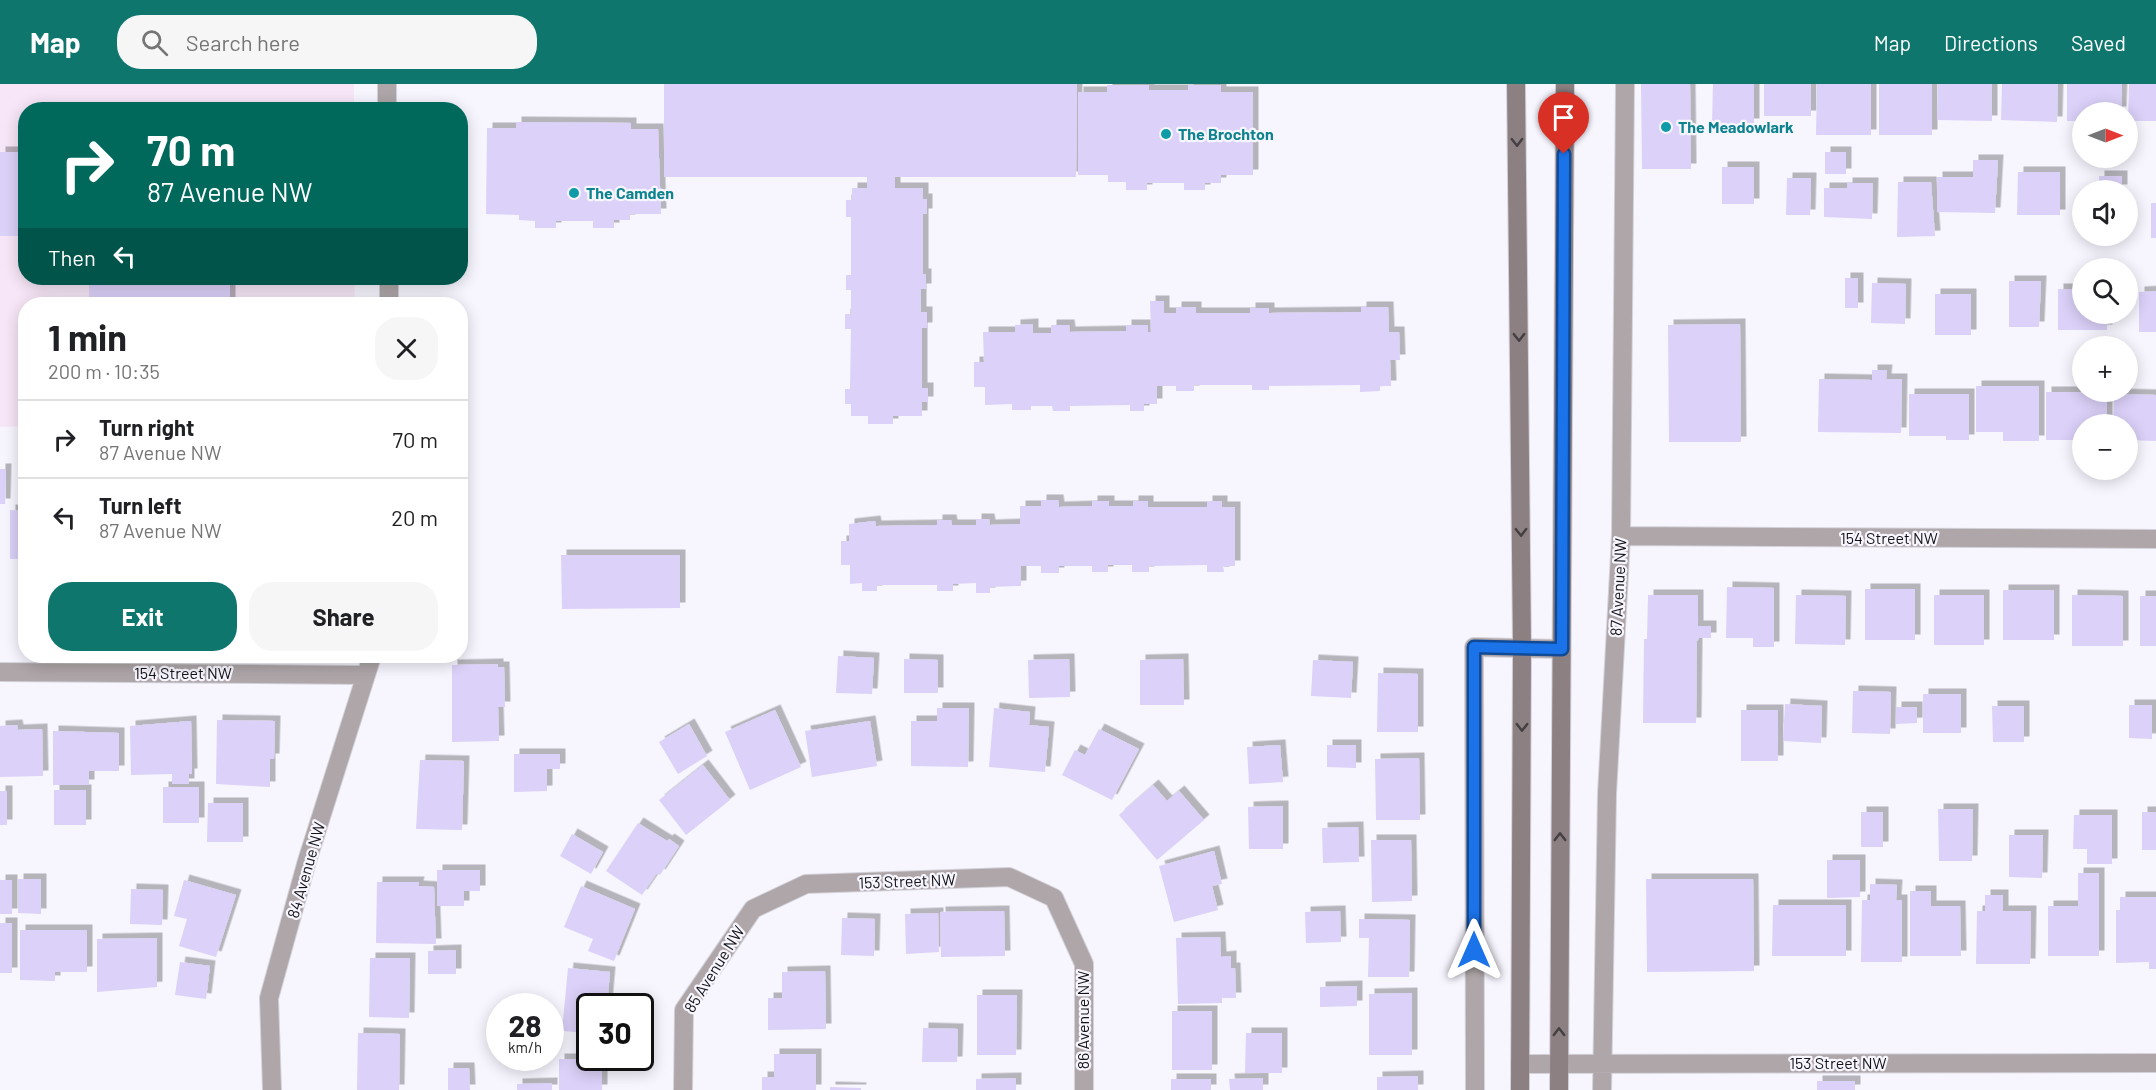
<!DOCTYPE html>
<html lang="en">
<head>
<meta charset="utf-8">
<style>
	:root { --surface:#fff; --page:#f6f6f6; --text:#202124; --muted:#757577; --line:#e0e0e0; --accent:#0f766e }
	body { margin:0; font-family:Barlow,sans-serif; background:var(--page); color:var(--text); height:100vh; display:flex; flex-direction:column; font-size:22px; white-space:nowrap }
	* { box-sizing:border-box; margin:0 }
	p { font-size:20px; color:var(--muted) }
	.icon { flex:none; width:33px; height:33px; fill:none; stroke:currentColor; stroke-width:2; stroke-linecap:round; stroke-linejoin:round }
	.map { position:relative; flex:1; overflow:hidden }
	.drawer { position:absolute; left:18px; top:213px; width:450px; height:366px; display:flex; flex-direction:column; background:var(--surface); border-radius:24px; box-shadow:0 3px 15px #0003 }
	.drawer>* { flex:none }
	.guide { position:absolute; left:18px; top:18px; width:450px; height:183px; border-radius:24px; box-shadow:0 3px 15px #0003; background:#00695c; color:#fff; overflow:hidden }
	.needle { width:39px; rotate:90deg }
	.fabs { position:absolute; left:2072px; top:18px; display:grid; gap:12px }
	.fabs a { display:grid; place-items:center; width:66px; height:66px; border-radius:50%; background:var(--surface); box-shadow:0 3px 15px #0003; font-size:30px }
	.speed { position:absolute; left:486px; top:909px; display:flex; gap:12px; font-size:30px; font-weight:700; text-align:center }
	.speed>* { display:grid; place-content:center; width:78px; height:78px; border-radius:50%; background:var(--surface); box-shadow:0 3px 15px #0003; line-height:1 }
	.speed small { font-size:15px; font-weight:400 }
	.speed .limit { border:3px solid #111; border-radius:9px; background:#fff; color:#111 }
	.pin { position:absolute; display:grid; place-items:center; width:51px; height:51px; color:#fff; margin:-62px -26px; border-radius:50% 50% 50% 0; rotate:-45deg; box-shadow:0 0 6px #0007 }
	.pin .icon { rotate:45deg }
	.me { position:absolute; width:66px; margin:-33px; rotate:0deg; stroke-linejoin:round; filter:drop-shadow(0 0 4px #0008) }
	.turn { display:flex; align-items:center; gap:21px; height:126px; padding:0 30px; font-size:27px }
	.turn .icon { width:78px; height:78px; stroke-width:2.5 }
	.turn b { display:block; font-size:42px; line-height:51px }
	.then { display:flex; align-items:center; height:57px; padding:0 30px; background:#0003; gap:12px; font-size:22px }
	.round { display:grid; place-items:center; flex:none; width:63px; height:63px; border-radius:24px; background:var(--page) }
	.headline { display:flex; align-items:center; justify-content:space-between; height:102px; padding:0 30px }
	h1 { font-size:36px; font-weight:700; line-height:45px }
	.primary-button { display:flex; gap:12px; margin-top:auto; padding:12px 30px }
	.primary-button a { flex:1; height:69px; border-radius:24px; background:var(--accent); color:#fff; font-size:24px; font-weight:700; line-height:69px; text-align:center }
	.primary-button a+a { background:var(--page); color:var(--text) }
	ul { padding:0; list-style:none }
	li { display:flex; align-items:center; gap:18px; height:78px; padding:0 30px; border-top:2px solid var(--line) }
	li div { flex:1 }
	li b { display:block; font-size:22px }
	li em { font-style:normal }
	header { display:flex; align-items:center; gap:36px; box-sizing:border-box; height:84px; padding:0 30px; background:var(--accent); color:#fff }
	header strong { font-size:28px }
	nav { display:flex; gap:33px; margin-inline-start:auto; font-size:21px }
	.search { width:420px; height:54px; background:var(--page); display:flex; align-items:center; gap:15px; box-sizing:border-box; padding:0 21px; border-radius:24px; color:var(--muted); font-size:22px }
	.map>svg:first-child { display:block }
	.education { fill:#f7e6f7 }
	.building { fill:#dcd1f9; filter:url(#shadow) }
	.lines { fill:none; stroke-linecap:round; stroke-linejoin:round }
	.minor-casing { stroke:#d3d1d9; stroke-width:20 }
	.secondary-casing { stroke:#d3d1d9; stroke-width:20 }
	.minor { stroke:#aea6a8; stroke-width:18 }
	.secondary { stroke:#8c8082; stroke-width:18 }
	.oneway { stroke:#443f42 }
	.route-casing { stroke:#114b97; stroke-width:15 }
	.route { stroke:#1a73e8; stroke-width:10 }
	.culture-dot { fill:#0f9aa8; stroke:#f7f5fe; stroke-width:2 }
	.labels { text-anchor:middle; stroke-width:4.5; stroke-linejoin:round; paint-order:stroke }
	.culture-label { font-size:16px; font-weight:bold; fill:#0d838f; stroke:#f7f5fe; text-anchor:start }
	.street-label { font-size:16px; fill:#141318; stroke:#f7f5fe }
</style>
</head>
<body>
<header>
<strong>Map</strong>
<div class="search"><svg class="icon" aria-label="search" viewBox="0 0 24 24"><circle cx="10" cy="10" r="6"/><path d="M15 15l6 6"/></svg>Search here</div>
<nav><a>Map</a><a>Directions</a><a>Saved</a></nav>
</header>
<div class="map">
<svg width="2156" height="1006" viewBox="0 0 2156 1006">
	<defs>
		<filter id="shadow"><feDropShadow dx="5.5" dy="-5.5" stdDeviation="0" flood-color="#0004"/></filter>
	</defs>
	<rect width="100%" height="100%" fill="#f7f5fe"/>
	<path class="education" d="M0,0H354V25L26,26V194H354L355,220H26L25,342L0,343Z"/>
	<path class="building" d="M664,0H1077L1076,93H895V104H923V115H927V130H923V190H926V205H921V228H927V244H922V304H928V318H922V332H893V340H868V332H851V320H845V305H850L851,245H845V230H851V206H846V191H851V133H846V116H852V104H867V93H664Z
		M1641,0H1690L1691,85H1642Z
		M1713,0H1754V40H1712Z
		M1764,0H1811V32H1764Z
		M1817,0H1871V51H1816Z
		M1879,0H1932V51H1879Z
		M1938,0H1992V37L1937,36Z
		M2002,0H2058L2057,38L2001,36Z
		M2067,0H2122L2121,28H2082V37H2067Z
		M2129,0H2156V37H2128Z
		M1107,1H1149V6H1188V1H1221V8H1253V91H1221V99H1205V106H1184V99H1147V106H1126V98H1108V91H1078V8H1107Z
		M516,38L631,39V45H658L661,130H630V136H614V144H593V137H556V144H535V137L519,136V131L486,130L487,44H516Z
		M0,68H26V152H0Z
		M1825,68H1846V90H1825Z
		M1973,76H1998L1995,129L1937,128V93H1973Z
		M1722,83H1754V120H1722Z
		M2018,88H2060V131H2017Z
		M2099,92H2122V106H2099Z
		M1787,94H1811L1810,131H1786Z
		M1898,98H1931L1935,152L1897,153Z
		M1847,99H1873L1872,135L1824,133V104H1847Z
		M2151,119H2156V154H2151Z
		M89,194H230V220H89Z
		M1845,194H1858V224H1845Z
		M2009,197H2041L2039,243H2009Z
		M1872,199L1906,200L1905,240L1871,239Z
		M2058,205H2082V230H2107V246H2058Z
		M2156,207V248H2139V208Z
		M1935,210H1971V251H1935Z
		M1150,217H1164V229H1176V223H1196V229H1250V224H1269V229L1361,228V223H1388L1389,248H1399L1400,276H1390L1391,302H1380V307L1360,308V301L1269,302V306H1252V301H1194V307H1176V302H1157V320H1144V327H1130V321L1070,322V327H1053L1052,322H1031V326H1012V320L985,321V303H974V278H984L983,248H1015V241L1033,240V249H1051V241H1069L1070,248L1126,247V241H1148V248H1151Z
		M1740,240L1741,358H1669L1668,241Z
		M1872,286H1887L1886,295H1902L1901,349L1818,348L1819,295L1872,296Z
		M1976,302H2039V357H2003V348H1976Z
		M2046,308H2107V340H2082V356H2046Z
		M1909,310H1969V356H1946V352H1909Z
		M2114,310L2156,311V357L2127,356V340H2113Z
		M0,385H6L5,420H0Z
		M1041,416H1058L1059,423L1092,422V417H1109V422H1133V417H1148V423H1207V417H1222V423H1235V482H1223L1224,488H1207V481L1149,482V488H1132V481H1108V488H1092V482H1059V489H1041V482H1021V502L990,503V509H976V499L953,500V507H937V501H877V507H862V499L850,500V481H841V457H849V440L875,437L876,442L937,441V436H951L952,441H976V435H989L990,441L1020,440V422H1041Z
		M10,426L26,427V475H10Z
		M561,471H680V524L562,525Z
		M1727,503L1774,504V563H1753V554H1726Z
		M1865,505H1915V556H1865Z
		M2003,506H2054V556H2003Z
		M1648,511H1698V542H1711V554H1699L1697,557L1696,639H1643L1644,555H1647Z
		M1796,511L1846,512L1845,561L1795,560Z
		M1934,511H1984V561H1934Z
		M2072,511L2123,512V562H2072Z
		M2140,512H2156V562H2140Z
		M838,572L874,574L872,610L836,609Z
		M904,575L938,576V609H904Z
		M1069,575L1070,613L1029,614L1028,576Z
		M1183,575L1184,621H1140V576Z
		M1313,576L1353,578L1351,614L1311,612Z
		M498,580V583H504L505,623H498L499,657L452,658V581Z
		M1378,589L1418,590V648H1377Z
		M1853,607L1891,608L1890,650L1852,649Z
		M1923,610H1961V649H1923Z
		M1785,620L1822,622L1821,659L1783,657Z
		M2129,621H2152V655L2129,654Z
		M1992,622H2024V658H1993Z
		M1896,623H1917V639L1896,640Z
		M937,624H969L968,683L911,682V637H937Z
		M994,624L1030,628L1029,641L1049,643L1045,688L989,683Z
		M775,626L801,683L750,706L725,648Z
		M1741,626H1778V677H1741Z
		M217,636L275,637L274,675H270V703L216,700Z
		M191,637L192,690H189V700H172V690L131,691L130,642Z
		M870,637L877,682L812,693L805,647Z
		M689,640L707,672L678,690L659,658Z
		M17,641L18,646L42,645L43,692L0,693V642Z
		M1099,645L1139,665L1112,716L1062,691L1075,666L1085,671Z
		M53,647L119,649V687H89V701H53Z
		M1280,661L1283,698L1249,700L1247,663Z
		M1327,661H1356V684L1327,683Z
		M514,670H560V685H547V707L514,708Z
		M1419,674L1420,736H1376L1375,675Z
		M420,676L464,677L462,746L416,745Z
		M703,681L730,716L686,751L659,716Z
		M1153,701L1167,717L1179,707L1204,736L1157,776L1119,731Z
		M163,703H199V739H163Z
		M54,706H86V741H54Z
		M0,707H7V741H0Z
		M208,719H243V758H207Z
		M1283,722V765H1249L1248,723Z
		M1938,725H1973L1972,777H1939Z
		M1861,728H1883V763H1861Z
		M2142,728H2156V766H2142Z
		M2074,731H2112V780H2087V765H2073Z
		M638,739L667,757L669,755L679,762L660,791L657,789L642,811L606,787Z
		M1358,743L1359,778L1323,779L1322,744Z
		M572,750L603,768L591,790L560,772Z
		M2009,751H2043L2042,794L2009,793Z
		M1371,756H1411L1412,817L1372,818Z
		M1214,767L1222,800L1212,802L1218,826L1174,838L1159,782Z
		M1827,776H1860V813L1827,814Z
		M437,786H480V807H464V822H437Z
		M2078,789H2099V872H2048V822H2078Z
		M18,795H41V830L18,829Z
		M1646,795H1753L1754,887L1647,888Z
		M0,796H12V830H0Z
		M184,796L236,811L216,873L179,862L187,835L174,832Z
		M377,798H419L418,802L434,803L436,860L376,859Z
		M1870,800L1897,801L1896,816H1902V878H1861L1862,816H1870Z
		M581,802L635,825L614,877L588,867L593,855L564,843Z
		M131,805L163,806L162,841L130,840Z
		M1910,807H1931V822H1960L1961,872H1910Z
		M1985,811H2003V827H2031L2030,880H1976L1977,827H1985Z
		M2120,813H2156V885H2149V878L2116,879V826H2120Z
		M1773,821H1846V872H1772Z
		M1004,827L1005,872L941,873L940,828Z
		M1340,827L1341,858L1306,859L1305,828Z
		M938,829L939,868L906,870L905,830Z
		M842,834L875,835L874,872L841,871Z
		M1359,835L1410,836L1409,893H1368L1369,854H1359Z
		M0,839H12V889H0Z
		M20,846H87V888H55V897L20,896Z
		M1220,853L1221,873L1231,872V884H1235L1236,914H1222V919L1178,920L1176,854Z
		M157,854V903L97,908V855Z
		M456,866V890H428V867Z
		M370,874H410L409,934L369,933Z
		M180,878L210,882L206,915L175,911Z
		M568,884L610,888L607,922H590V949L562,947Z
		M825,887L826,945L768,946V914H782V888Z
		M1357,902V922L1320,923V903Z
		M1412,909V971H1369V910Z
		M977,911H1017L1016,971H977Z
		M1172,927H1212V986H1172Z
		M923,944L958,945L957,978H922Z
		M358,949L400,950L399,1006H357Z
		M1246,949H1282V989H1245Z
		M774,970H816V1006H762V993H774Z
		M559,975H602V1006H559Z
		M448,984H469L470,1006H448Z
		M1418,992V1006H1377V993Z
		M1016,994V1006H976V995Z
		M1263,994V1006H1230L1229,995Z
		M1171,995H1211V1006H1171Z
		M1817,997H1855V1006H1817Z
		M552,999V1006H517V1000Z
		M830,1003L861,1004V1006H830Z"/>
	<g class="lines">
		<defs>
			<path id="minor" d="M387,0V26
				M389,194V220
				M1621,452L2156,455
				M0,588L366,591
				M1520,980L2156,979
				M272,1006L269,914L307,777L372,572
				M683,1006L684,926L753,825L806,800L1009,793L1054,814L1084,880V1006
				M1475,1006L1474,563L1561,565
				M1602,1006L1607,710L1621,452L1625,0"/>
			<path id="secondary" d="M1516,0L1522,564L1520,1006
				M1559,1006L1565,0"/>
		</defs>
		<use href="#minor" class="minor-casing"/>
		<use href="#secondary" class="secondary-casing"/>
		<use href="#minor" class="minor"/>
		<use href="#secondary" class="secondary"/>
	</g>
	<defs><path id="oneway-chevron" d="M-2-3.5L2.5 0L-2 3.5" fill="none" stroke-width="1.6" stroke-linecap="round" stroke-linejoin="round" transform="scale(1.5)"/></defs>
	<g class="oneway">
		<use href="#oneway-chevron" transform="translate(1517 58) rotate(89)"/>
		<use href="#oneway-chevron" transform="translate(1519 253) rotate(89)"/>
		<use href="#oneway-chevron" transform="translate(1521 448) rotate(89)"/>
		<use href="#oneway-chevron" transform="translate(1522 643) rotate(90)"/>
		<use href="#oneway-chevron" transform="translate(1560 753) rotate(-90)"/>
		<use href="#oneway-chevron" transform="translate(1559 948) rotate(-90)"/>
	</g>
	<g class="lines">
		<defs>
			<path id="route" d="M1474,866V563L1562,565L1564,70"/>
		</defs>
		<use href="#route" class="route-casing"/>
		<use href="#route" class="route"/>
	</g>
	<g class="culture-dot">
		<circle cx="1666" cy="43" r="6"/>
		<circle cx="1166" cy="50" r="6"/>
		<circle cx="574" cy="109" r="6"/>
	</g>
	<g class="labels">
		<g class="culture-label">
			<text x="1678" y="49">The Meadowlark</text>
			<text x="1178" y="56">The Brochton</text>
			<text x="586" y="115">The Camden</text>
		</g>
		<g class="street-label">
			<text x="1889" y="460">154 Street NW</text>
			<text transform="translate(1618 503) rotate(-87)" y="6">87 Avenue NW</text>
			<text x="183" y="595">154 Street NW</text>
			<text transform="translate(306 786) rotate(-74)" y="6">84 Avenue NW</text>
			<text transform="translate(907 797) rotate(-2)" y="6">153 Street NW</text>
			<text transform="translate(714 885) rotate(-58)" y="6">85 Avenue NW</text>
			<text transform="translate(1083 936) rotate(-90)" y="6">86 Avenue NW</text>
			<text x="1838" y="985">153 Street NW</text>
		</g>
	</g>
</svg>
<div class="fabs">
<a><svg class="needle" viewBox="-14 -14 28 28"><path d="M0-13l5 13h-10z" fill="#e53935"/><path d="M0 13l5-13h-10z" fill="#757577"/></svg></a>
<a><svg class="icon" aria-label="sound" viewBox="0 0 24 24"><path d="M4 9h4l5-4v14l-5-4H4zM17 9q2 3 0 6"/></svg></a>
<a><svg class="icon" aria-label="search" viewBox="0 0 24 24"><circle cx="10" cy="10" r="6"/><path d="M15 15l6 6"/></svg></a>
<a>+</a>
<a>−</a>
</div>
<div class="speed"><div>28<small>km/h</small></div><div class="limit">30</div></div>
<div class="pin" style="left:1564px;top:70px;background:#d93025"><svg class="icon" aria-label="arrive" viewBox="0 0 24 24"><path d="M6 21V4h12l-3 4 3 4H6"/></svg></div>
<svg class="me" style="left:1474px;top:866px" viewBox="-20 -20 40 40"><path d="M0-17L14 15 0 8-14 15z" fill="#1a73e8" stroke="#fff" stroke-width="4"/></svg>
<div class="guide">
<div class="turn"><svg class="icon" aria-label="right" viewBox="0 0 24 24"><path d="M7 20v-9h11M14 6l5 5-5 5"/></svg><div><b>70 m</b>87 Avenue NW</div></div>
<div class="then">Then<svg class="icon" aria-label="left" viewBox="0 0 24 24"><path d="M17 20v-9H6M10 6l-5 5 5 5"/></svg></div>
</div>
<section class="drawer">
<div class="headline"><div><h1>1 min</h1><p>200 m · 10:35</p></div><a class="round"><svg class="icon" aria-label="close" viewBox="0 0 24 24"><path d="M6 6l12 12M18 6L6 18"/></svg></a></div>
<ul>
<li><svg class="icon" aria-label="right" viewBox="0 0 24 24"><path d="M7 20v-9h11M14 6l5 5-5 5"/></svg><div><b>Turn right</b><p>87 Avenue NW</p></div><em>70 m</em></li>
<li><svg class="icon" aria-label="left" viewBox="0 0 24 24"><path d="M17 20v-9H6M10 6l-5 5 5 5"/></svg><div><b>Turn left</b><p>87 Avenue NW</p></div><em>20 m</em></li>
</ul>
<div class="primary-button"><a>Exit</a><a>Share</a></div>
</section>
</div>
</body>
</html>
